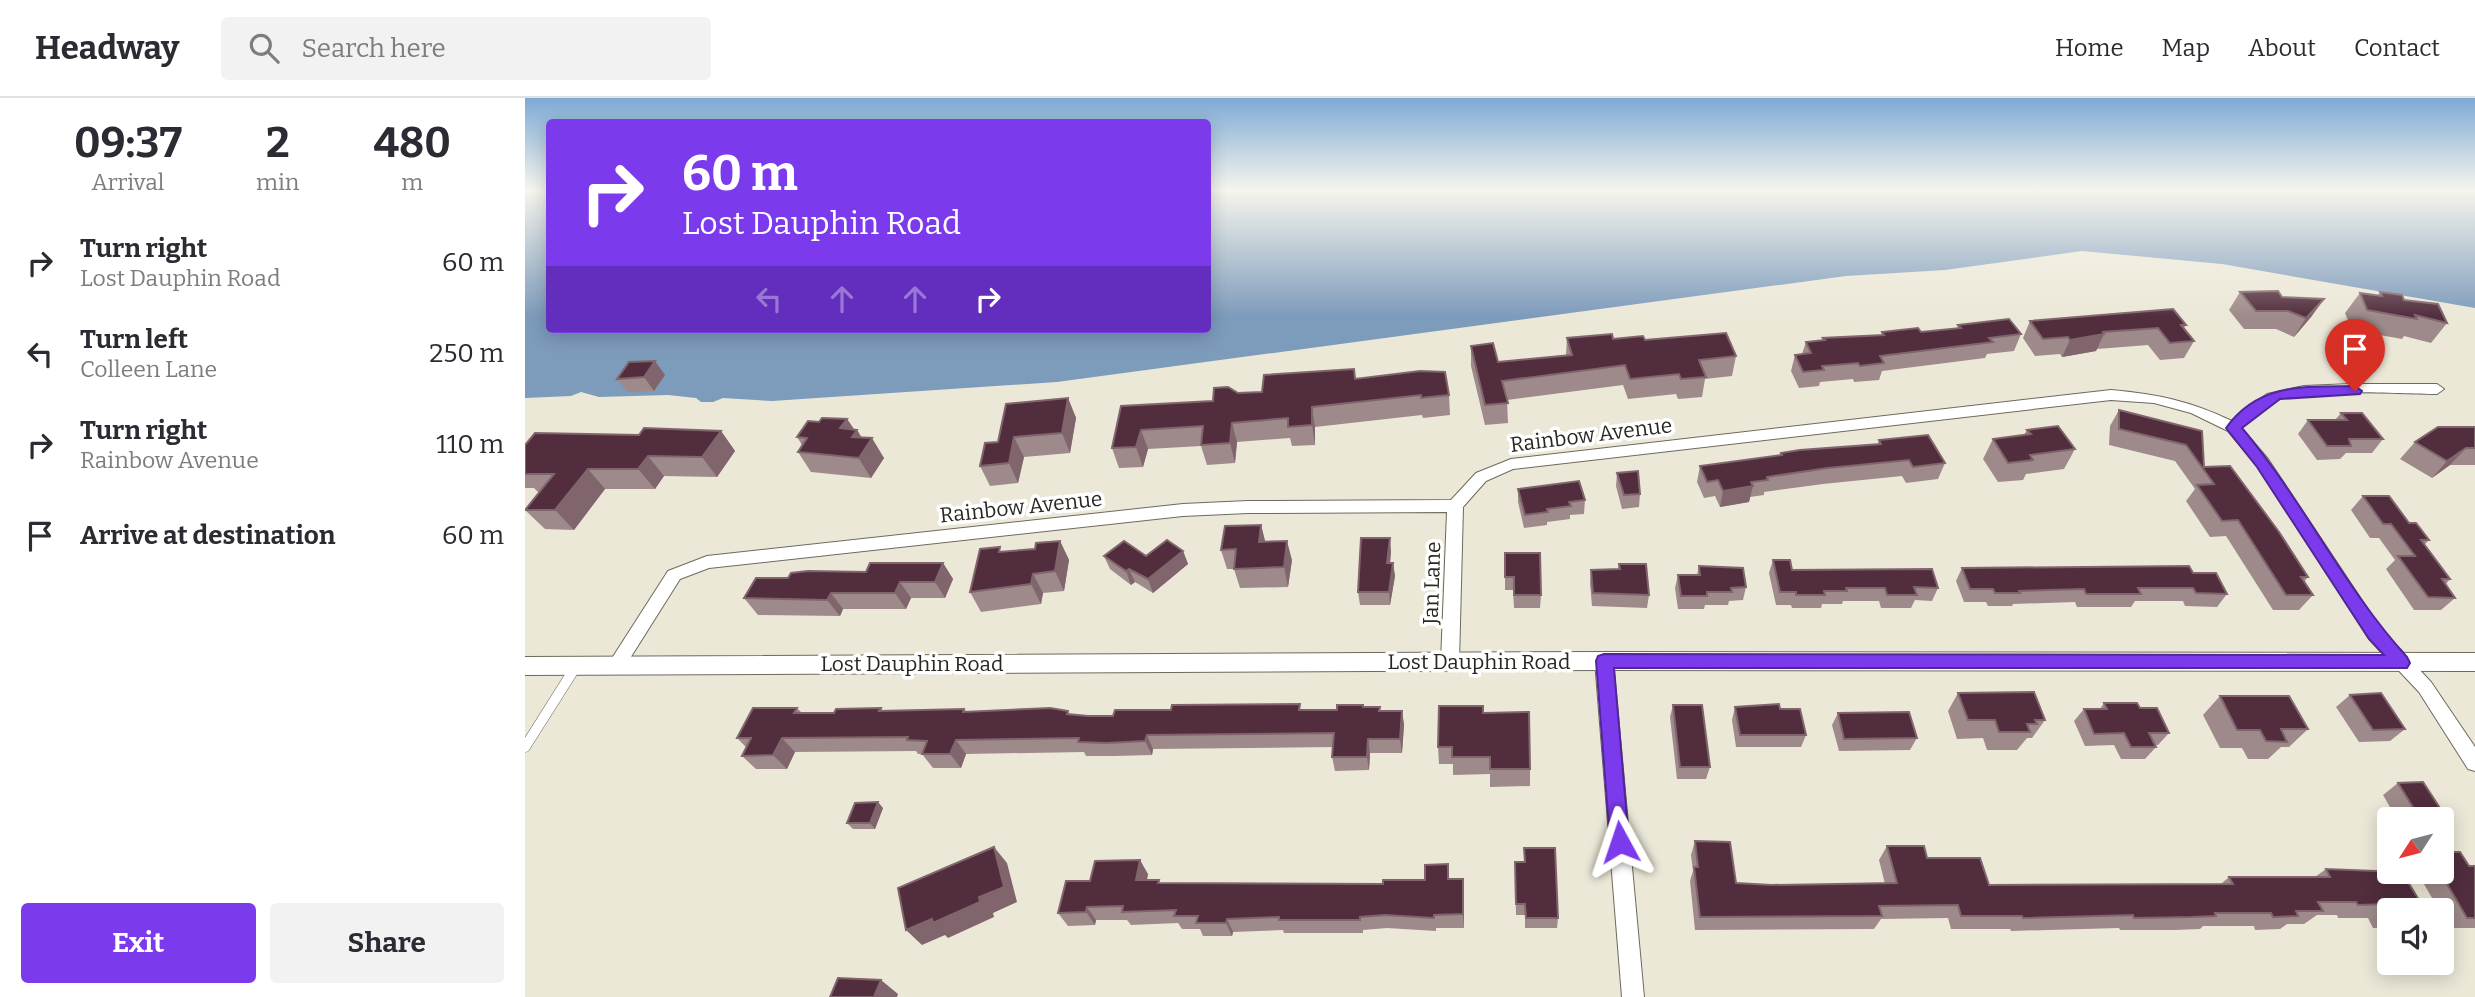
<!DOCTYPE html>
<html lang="en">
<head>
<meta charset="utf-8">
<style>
	:root { --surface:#fff; --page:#f2f2f3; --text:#2b2b33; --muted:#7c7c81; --line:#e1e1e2; --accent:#7c3aed }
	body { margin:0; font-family:Bitter,serif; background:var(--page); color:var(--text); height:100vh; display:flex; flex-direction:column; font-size:26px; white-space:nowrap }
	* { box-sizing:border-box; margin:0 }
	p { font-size:23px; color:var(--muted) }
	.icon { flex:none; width:38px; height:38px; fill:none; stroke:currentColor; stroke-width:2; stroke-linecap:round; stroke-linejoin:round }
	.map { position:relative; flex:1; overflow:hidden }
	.panel { display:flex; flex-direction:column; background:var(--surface); width:525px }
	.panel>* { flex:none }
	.guide { position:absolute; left:21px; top:21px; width:665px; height:214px; border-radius:7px; box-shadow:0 4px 18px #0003; background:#7c3aed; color:#fff; overflow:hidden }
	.needle { width:46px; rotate:234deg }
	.controls { position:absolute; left:1852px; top:709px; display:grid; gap:14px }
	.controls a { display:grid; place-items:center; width:77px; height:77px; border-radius:7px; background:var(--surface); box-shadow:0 4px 18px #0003; font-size:35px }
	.pin { position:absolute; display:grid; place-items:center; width:60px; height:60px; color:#fff; margin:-72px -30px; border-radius:50% 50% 50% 0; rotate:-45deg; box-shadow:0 0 7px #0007 }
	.pin .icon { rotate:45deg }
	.me { position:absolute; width:77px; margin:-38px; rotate:355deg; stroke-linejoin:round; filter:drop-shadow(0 0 5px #0008) }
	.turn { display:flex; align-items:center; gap:24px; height:147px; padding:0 21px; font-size:32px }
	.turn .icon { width:91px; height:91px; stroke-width:2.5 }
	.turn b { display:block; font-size:49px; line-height:60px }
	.lanes { display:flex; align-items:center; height:66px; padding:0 21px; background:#0003; justify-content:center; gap:35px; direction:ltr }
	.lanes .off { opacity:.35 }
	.eta { display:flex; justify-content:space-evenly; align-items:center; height:119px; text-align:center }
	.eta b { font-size:42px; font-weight:700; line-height:49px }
	.primary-button { display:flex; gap:14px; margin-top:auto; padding:14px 21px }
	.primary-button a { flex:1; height:80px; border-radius:7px; background:var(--accent); color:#fff; font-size:28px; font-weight:700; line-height:80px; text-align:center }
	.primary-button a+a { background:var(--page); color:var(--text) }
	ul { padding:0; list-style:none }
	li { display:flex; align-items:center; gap:21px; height:91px; padding:0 21px }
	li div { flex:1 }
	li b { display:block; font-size:26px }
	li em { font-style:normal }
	header { display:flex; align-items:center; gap:42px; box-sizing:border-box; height:98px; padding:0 35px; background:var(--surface); border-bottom:2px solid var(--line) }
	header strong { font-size:33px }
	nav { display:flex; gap:38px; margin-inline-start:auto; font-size:24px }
	.search { width:490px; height:63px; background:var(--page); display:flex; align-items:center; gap:18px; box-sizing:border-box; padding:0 24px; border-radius:7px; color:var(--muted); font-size:26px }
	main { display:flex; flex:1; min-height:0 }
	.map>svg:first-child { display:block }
	.water { fill:#7d9bbb }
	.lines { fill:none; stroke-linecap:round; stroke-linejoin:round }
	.service-far1-casing { stroke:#6d6a5c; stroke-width:10 }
	.service-casing { stroke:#6d6a5c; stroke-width:11 }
	.minor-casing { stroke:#6d6a5c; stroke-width:2 }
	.tertiary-casing { stroke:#6d6a5c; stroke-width:2 }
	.service-far1 { stroke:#fff; stroke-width:8 }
	.service { stroke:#fff; stroke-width:10 }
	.minor { fill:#fff; fill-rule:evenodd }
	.tertiary { fill:#fff; fill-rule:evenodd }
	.wall { fill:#9e8a8a }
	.shaded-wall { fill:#80656c }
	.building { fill:#512d3d; stroke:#80656c; stroke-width:2 }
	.route { fill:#7c3aed; stroke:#51269a; stroke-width:2 }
	.labels { text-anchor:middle; stroke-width:7; stroke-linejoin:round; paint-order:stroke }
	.street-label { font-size:21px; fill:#282721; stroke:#fff }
</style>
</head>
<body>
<header>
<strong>Headway</strong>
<div class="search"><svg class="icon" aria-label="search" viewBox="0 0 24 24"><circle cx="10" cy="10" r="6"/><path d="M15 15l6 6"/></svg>Search here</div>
<nav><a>Home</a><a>Map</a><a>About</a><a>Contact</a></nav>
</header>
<main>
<section class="panel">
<div class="eta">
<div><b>09:37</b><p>Arrival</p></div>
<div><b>2</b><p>min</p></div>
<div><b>480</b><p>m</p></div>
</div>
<ul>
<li><svg class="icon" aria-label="right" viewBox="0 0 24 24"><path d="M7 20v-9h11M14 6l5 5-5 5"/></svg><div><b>Turn right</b><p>Lost Dauphin Road</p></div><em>60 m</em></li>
<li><svg class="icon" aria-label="left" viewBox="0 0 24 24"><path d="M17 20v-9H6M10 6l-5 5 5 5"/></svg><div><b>Turn left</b><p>Colleen Lane</p></div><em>250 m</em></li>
<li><svg class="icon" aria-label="right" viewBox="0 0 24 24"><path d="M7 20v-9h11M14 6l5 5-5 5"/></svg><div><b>Turn right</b><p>Rainbow Avenue</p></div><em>110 m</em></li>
<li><svg class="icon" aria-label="arrive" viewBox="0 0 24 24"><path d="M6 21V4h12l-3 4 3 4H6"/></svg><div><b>Arrive at destination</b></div><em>60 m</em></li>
</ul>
<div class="primary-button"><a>Exit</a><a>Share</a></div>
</section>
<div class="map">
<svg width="1950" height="899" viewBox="0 0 1950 899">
	<rect width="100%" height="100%" fill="#ece8d8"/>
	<path class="water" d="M0,93H24V231H682L683,93H1950V210L1697,166L1557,153L1420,172L1321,178L532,284L247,303L198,300L188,304H176L171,300L143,297L74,299L56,294L46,298L0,300Z"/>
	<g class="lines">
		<defs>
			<path id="service-far1" d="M48,572L51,568"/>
			<path id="service" d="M0,649L50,570"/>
			<path id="minor" d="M1826,286H1912L1919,291L1912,296C1875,296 1779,289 1750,303C1737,310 1727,321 1716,330L1743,361L1856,531L1906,584L1950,649V673L1943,671L1894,594L1844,541L1733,369L1703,333L1666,315L1629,305L1586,302L988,371L961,383L938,409L934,564L931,569L925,571L919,569L916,564L922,414L723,415L658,418L184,470L155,481L97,573L91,575L85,573L82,568L143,473L182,458L658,406L723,403L926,402L951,375L986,361L1586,292C1632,296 1665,303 1707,323L1742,296L1779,288Z
				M1079,556L1085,558L1088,563L1119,899H1097L1070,563L1073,558Z"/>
			<path id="tertiary" d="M1079,554L1950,555V573L1079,572L0,577V559Z"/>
		</defs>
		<use href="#service-far1" class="service-far1-casing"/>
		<use href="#service" class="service-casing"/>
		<use href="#minor" class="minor-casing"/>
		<use href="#tertiary" class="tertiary-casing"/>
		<use href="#service-far1" class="service-far1"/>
		<use href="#service" class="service"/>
		<use href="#minor" class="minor"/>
		<use href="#tertiary" class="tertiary"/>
	</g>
	<path class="wall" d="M1715,194L1757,199L1799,201L1786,219L1769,239L1751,231H1719L1704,212Z
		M1855,194L1879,202L1922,225L1906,245L1879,238L1877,241L1827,232L1820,215L1835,195L1853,198Z
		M1505,223L1661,227L1658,231L1669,243L1659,260L1635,262L1623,247L1572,251L1571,253L1537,259L1535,256L1510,258L1498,240Z
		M1433,227L1496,236L1489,253L1462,256L1460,260L1357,273L1354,282L1329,284L1328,281L1295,284L1294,288L1274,290L1266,273L1270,257L1277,256L1281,244L1297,242L1298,240L1356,237L1357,234H1396L1432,231Z
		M1042,240L1088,241L1120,242L1211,258L1207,278L1180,281L1177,299L1153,301L1151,296L1103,301L1098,287L982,302L983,325L960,327L946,268V248L973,264L1041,257Z
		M829,271L831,281L924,297L925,317L898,320L897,317L790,329V347L767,348L765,340L712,344L710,365L682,367L676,348L623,351L618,369L594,370L587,350L596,308L688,303L713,295L737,294Z
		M140,277L129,293L103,294L92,281Z
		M543,300L551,320L545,355L499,359L493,385L465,388L455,368L473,344Z
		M1594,312L1677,333L1679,369L1783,479L1779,484L1788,497L1774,512H1748L1701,438L1685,439L1661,403L1670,391L1650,363L1584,347L1585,328Z
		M1816,315L1858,341L1847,355H1821L1815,361L1792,362L1773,336L1783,322H1810Z
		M322,321L329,331L332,332L336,339L359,360L346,380L286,374L273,354L277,347L272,339L294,324Z
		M1950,329V367H1925L1907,380L1875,361L1890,344Z
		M1502,332L1550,351L1539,371L1501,376L1498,382L1473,384L1458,361L1468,341L1499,337Z
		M196,333L210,353L192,379L139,378L130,391H80L49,432L20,431L0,412L14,395L9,390H0V347L114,337Z
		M1354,342L1420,365L1413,381L1381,385L1377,378L1298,386L1239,394V397L1225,399L1224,404L1195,409L1190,398L1179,400L1172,384L1175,368L1255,358L1256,355L1353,346Z
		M1092,375L1115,396L1114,409L1097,411L1091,388Z
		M993,391L1060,402L1059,416L1045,417V421L1022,424V427L999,430L993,404Z
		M1838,398L1884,425L1904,442L1899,447L1925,481L1921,486L1930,500L1916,512H1889L1861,471L1870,462L1854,440H1845L1826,412Z
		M736,427L740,443L767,462L763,489L715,490L709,471H702L696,452Z
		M535,443L544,462L539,493L518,495L516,506L456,514L445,494L478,454L510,451Z
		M658,453L663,466L628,495L610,484L606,487L585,471L579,458H621Z
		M866,453L865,465H868L870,478L865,507H835L833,494Z
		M980,455L1016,497L1015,510H989L988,492H980Z
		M1248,462L1267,472L1413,490L1407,503L1390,502L1386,510H1356L1354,503H1318L1317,506H1297L1296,510H1267L1266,507H1251L1244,475Z
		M418,465L428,481L420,500H386L381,511H318L315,518L233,517L219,500L263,480L341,474Z
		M1094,466L1124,497L1122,510L1067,508L1065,485L1066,472L1093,471Z
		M1174,468L1221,489L1218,502L1204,503L1203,507H1180L1179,511H1153L1150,490L1153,477H1172Z
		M1437,470L1668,475L1702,496L1692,509L1660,508L1658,503H1610L1606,509H1552L1550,504L1488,506L1487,508H1463L1461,504H1439L1431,483Z
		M1433,595L1520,622L1507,640H1502L1492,652H1462L1458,640L1432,641L1423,613Z
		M1825,597L1880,631L1865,643L1834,644L1811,609Z
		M1695,598L1783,631L1764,649H1756L1743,661H1723L1717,650H1695L1678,617Z
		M1579,605L1615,610L1644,635L1633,647H1630L1631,649L1620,661H1596L1589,647L1560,648L1549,623L1559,611H1575Z
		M1148,607L1185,669L1181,681H1152L1145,619Z
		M839,609L855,613H877L879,627L877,655H845L844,672L810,673L807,659L808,649L628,651L627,657L589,658H561L559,654L441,656L436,670H408L397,656H393L391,653L270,654L262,671H231L217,658L221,649L212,640L272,610L277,615H309L356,610L358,613L439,611L442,614L543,613L545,617L563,618L812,612Z
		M1210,609L1255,611L1281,637L1276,649H1211L1207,622Z
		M958,615L1005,671V688L965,689V676L928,677V666H914L913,649Z
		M1313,615L1392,640L1385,652L1314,653L1307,627Z
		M1873,685L1915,710L1900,721H1872L1858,697Z
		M358,710L350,731H328L322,725Z
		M1170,743L1211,785L1246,787L1360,786L1354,762L1362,748L1402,760L1464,787L1696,786L1704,779H1790L1801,771L1900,812H1864V830H1848L1843,820H1813L1812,817H1792L1779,826H1762L1755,831L1730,832L1729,828H1678L1675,831L1650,832H1595L1594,830L1486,833L1485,831H1426L1423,820L1356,821L1349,831L1170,832L1165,783L1168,773L1166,757Z
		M999,750L1033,820L1032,830H1000V817H991L990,764H999Z
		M1944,768H1950V830H1925L1916,816V812H1914L1892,774H1916Z
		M623,776L622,782H634L635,785L858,786L925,781L939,795V830H911V833L862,830L838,832V835H759L758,832L708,834L707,838H678L675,831H657L653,825L606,827L602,822H571L570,827L543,828L533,815L565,783Z"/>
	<path class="shaded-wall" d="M1799,201L1786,219L1769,239L1781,220Z
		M1579,236L1571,253L1537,259L1545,242Z
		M130,263L140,277L129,293L119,279Z
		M543,300L551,320L545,355L537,335Z
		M787,309L790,329V347L787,327Z
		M322,321L330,333L332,332L342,348L347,340L359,360L346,380L315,330Z
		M707,325L712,344L710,365L705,345Z
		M616,332L623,351L618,369L611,349Z
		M196,333L210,353L192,379L177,359Z
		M489,339L499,359L493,385L484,365Z
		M1941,350L1925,367L1907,380L1922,363Z
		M123,358L139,378L130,391L113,371Z
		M63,371L80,391L49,432L30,412Z
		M1228,388L1224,404L1195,409L1198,393Z
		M736,427L741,447L734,444Z
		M865,440L866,453L864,478L862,465Z
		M535,443L544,462L539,493L530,473Z
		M762,443L767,462L763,489L759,469Z
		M658,453L663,466L628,495L623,481Z
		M418,465L428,481L420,500L410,484Z
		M868,465L870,478L865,507L864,494Z
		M604,471L610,484L606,487L601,473Z
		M508,476L518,495L516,506L506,486Z
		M375,484L386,500L381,511L370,495Z
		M306,495L318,511L315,518L302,502Z
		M877,613L879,627L877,655L875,641Z
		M622,637L628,651L627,657L620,643Z
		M257,640L270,654L262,671L248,657Z
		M843,641L845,655L844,672L842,659Z
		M431,642L441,656L436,670L425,656Z
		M353,704L358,710L350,731L345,725Z
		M469,749L482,765L492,804L468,815L469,819L434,835L423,840L420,837L397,847L381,832L454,799Z
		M615,762L623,776L619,795L611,782Z
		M938,781L939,795V830L938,816Z
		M562,809L571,822L570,827L561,814Z
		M702,821L708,834L707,838L701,825Z
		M356,882L373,896L372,899H349Z"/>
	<path class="building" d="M1753,193L1757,199L1799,201L1781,220L1763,213H1731L1715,194Z
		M1855,194L1877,197L1879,202L1913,206L1922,225L1890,217L1892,221L1842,212L1835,195L1857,198Z
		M1648,211L1661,227H1656L1669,243L1645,245L1633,230L1578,234L1579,236L1545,242L1543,239L1518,241L1505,223Z
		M1484,221L1496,236L1464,240L1468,244L1355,258L1359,265L1335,268L1333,265L1297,268L1299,272L1278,274L1270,257L1286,255L1281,244L1300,242L1298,240L1359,237L1357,234L1393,230L1396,234L1436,230L1433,227Z
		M1201,235L1211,258L1174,262L1181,279L1156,281L1154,276L1105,281L1100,267L977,283L983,305L960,307L946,248L968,245L973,264L1047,257L1042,240L1087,236L1088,241L1118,238L1120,242Z
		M130,263L119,279L92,281L104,264Z
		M829,271L830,281L895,273L920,274L924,297L896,300V297L787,309V327L763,329V320L707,325L705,345L676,347L678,328L616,332L611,349L587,350L596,308L688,303L689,290L703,289L713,295L737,294L739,277Z
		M543,300L537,335L489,339L484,365L455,368L460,345L473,344L481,306Z
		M1594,312L1677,333L1679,369L1705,368L1754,434L1783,479H1776L1788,497H1761L1713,422L1697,423L1672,387L1689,386L1661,347L1594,331Z
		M1816,315H1837L1858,341H1824L1826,348H1802L1783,322H1822Z
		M297,320L322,321L315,330L332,332L327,339L347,340L334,360L273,354L282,340L272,339L283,323L294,324Z
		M1533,328L1550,351L1505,357L1508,362L1483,365L1468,341L1506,336L1502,332Z
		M1913,329H1950V350H1941L1922,363L1890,344Z
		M119,330L196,333L177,359L123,358L113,371H63L30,412H0L29,376H0V347L10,335L114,337Z
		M1403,337L1420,365L1388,369L1384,362L1303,370L1242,379L1243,382L1226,384L1228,388L1198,393L1193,382L1182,384L1175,368L1257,357L1256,355L1275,352L1356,346L1354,342Z
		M1113,373L1115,396L1099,397L1092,375Z
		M1054,383L1060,402L1044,404L1046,408L1022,411L1023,414L1000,417L993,391Z
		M1838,398H1864L1884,425H1891L1904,442H1896L1925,481H1917L1930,500L1903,499L1873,458H1890L1866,426H1858Z
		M736,427L734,444L762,443L759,469L709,471L711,451L696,452L700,428Z
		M836,440H865L862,465H868L864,494H833Z
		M642,442L658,453L623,481L604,471L601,473L579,458L599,443L621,458Z
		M535,443L530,473L508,476L506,486L445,494L455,451L475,449L474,454L510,451L511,445Z
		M980,455H1015L1016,497H989V479H980Z
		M1248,462H1265L1267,472L1407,471L1413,490L1389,489L1392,497H1362L1360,490H1321L1322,493H1299L1300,497H1271V494H1255Z
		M345,465H418L410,484H375L370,495H306L302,502L219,500L231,480H263L266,475L283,473L341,474Z
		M1094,466H1121L1124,497L1068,495L1066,472L1095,471Z
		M1174,468L1218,470L1221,489L1206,490L1207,494H1182V498H1156L1153,477H1175Z
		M1664,468L1668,475H1691L1702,496L1671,495L1668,490H1613L1616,496H1561L1559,491L1494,493L1495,495H1470L1468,491H1445L1437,470Z
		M1509,594L1520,622H1510L1512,626H1502L1505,634H1474L1470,622H1443L1433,595Z
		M1856,595L1880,631L1848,632L1825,597Z
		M1695,598H1764L1783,631H1756L1762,644L1741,643L1735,632H1712Z
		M1579,605H1612L1615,610H1632L1644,635H1624L1631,649H1606L1599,635L1569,636L1559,611H1582Z
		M775,606L774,612H812V607H838V609H855L854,613H877L875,641H843L842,659H807L809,635L622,637L620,643L582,645L553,644L554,640L431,642L425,656H397L402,643L382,642L383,639L257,640L248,657L217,658L226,640H212L228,610H272L269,615H309L311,611L356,610L354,613L439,611L438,614L525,610L543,613L542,616L563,618H588L590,612H646L647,607Z
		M1254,606L1255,611H1275L1281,637H1215L1210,609Z
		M1148,607H1177L1185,669H1155Z
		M914,608H958V615L1004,614L1005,671H965V659H927V649H913Z
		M1384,614L1392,640L1319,641L1313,615Z
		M1898,684L1915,710L1889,711L1873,685Z
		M353,704L345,725H322L330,705Z
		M1170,743L1205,744L1211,785L1246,787L1372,785L1362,748H1399L1402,760H1455L1464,787L1708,786L1704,779H1805L1801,771L1877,774L1900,812H1866L1863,806L1833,807L1831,804H1793L1798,813H1771L1773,818L1748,819L1746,815H1690L1691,818L1666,819L1609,820L1608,817L1498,820L1497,818H1436L1433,807L1354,808L1357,818L1175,819L1169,769H1173Z
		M469,749L479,789L454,799L455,804L419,820L408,825L407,821L381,832L373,790Z
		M999,750H1030L1033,820H1001L1000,806H991L990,764H1000Z
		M1916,754H1935L1944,768H1950V820H1942L1915,774H1916Z
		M615,762L611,782H634L633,785L858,786V782H900V767L923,766V781H938V816L909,817V820L860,817L835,819V822H754V819L702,821L701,825H671L673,818H649L651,812L597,814L598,808L562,809L561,814L533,815L541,783H565L570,763Z
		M313,880L356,882L349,899H305Z"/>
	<linearGradient id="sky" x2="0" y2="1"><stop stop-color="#7daad6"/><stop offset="0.42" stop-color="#f6f5ed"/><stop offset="1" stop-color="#f6f5ed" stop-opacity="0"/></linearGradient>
	<rect width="1950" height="219" fill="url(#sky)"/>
	<path class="route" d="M1830,288L1837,293L1835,296L1755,301L1717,330C1778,402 1819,490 1882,559L1885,565L1882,570H1089L1104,744L1102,750L1095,753L1088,750L1085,744L1071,563L1073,558L1079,556L1859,557L1844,541L1732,369L1701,330C1734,284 1780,289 1830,288Z"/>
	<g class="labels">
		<g class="street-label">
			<text transform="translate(1066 337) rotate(-7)" y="7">Rainbow Avenue</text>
			<text transform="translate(496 409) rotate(-6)" y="7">Rainbow Avenue</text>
			<text transform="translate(907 485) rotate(-88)" y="7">Jan Lane</text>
			<text x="954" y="571">Lost Dauphin Road</text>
			<text x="387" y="573">Lost Dauphin Road</text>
		</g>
	</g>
</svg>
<div class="controls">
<a><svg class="needle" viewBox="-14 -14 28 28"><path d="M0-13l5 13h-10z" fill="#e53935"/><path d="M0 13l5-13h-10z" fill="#7c7c81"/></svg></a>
<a><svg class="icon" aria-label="sound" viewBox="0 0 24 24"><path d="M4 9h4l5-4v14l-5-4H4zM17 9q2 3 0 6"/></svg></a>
</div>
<div class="pin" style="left:1830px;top:293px;background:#d93025"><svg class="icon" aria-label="arrive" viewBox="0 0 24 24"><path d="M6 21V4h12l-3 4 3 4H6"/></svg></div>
<svg class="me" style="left:1095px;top:744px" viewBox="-20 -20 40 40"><path d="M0-17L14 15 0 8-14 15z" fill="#7c3aed" stroke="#fff" stroke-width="4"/></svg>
<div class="guide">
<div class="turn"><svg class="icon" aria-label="right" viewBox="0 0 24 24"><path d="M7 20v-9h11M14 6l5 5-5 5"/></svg><div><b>60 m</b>Lost Dauphin Road</div></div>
<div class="lanes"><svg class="icon off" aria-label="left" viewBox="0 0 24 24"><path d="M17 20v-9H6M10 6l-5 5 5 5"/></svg><svg class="icon off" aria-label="ahead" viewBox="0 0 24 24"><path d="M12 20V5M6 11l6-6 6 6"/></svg><svg class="icon off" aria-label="ahead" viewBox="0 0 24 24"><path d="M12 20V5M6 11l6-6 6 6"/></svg><svg class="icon" aria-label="right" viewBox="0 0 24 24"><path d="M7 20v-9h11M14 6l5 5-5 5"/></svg></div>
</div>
</div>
</main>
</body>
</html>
